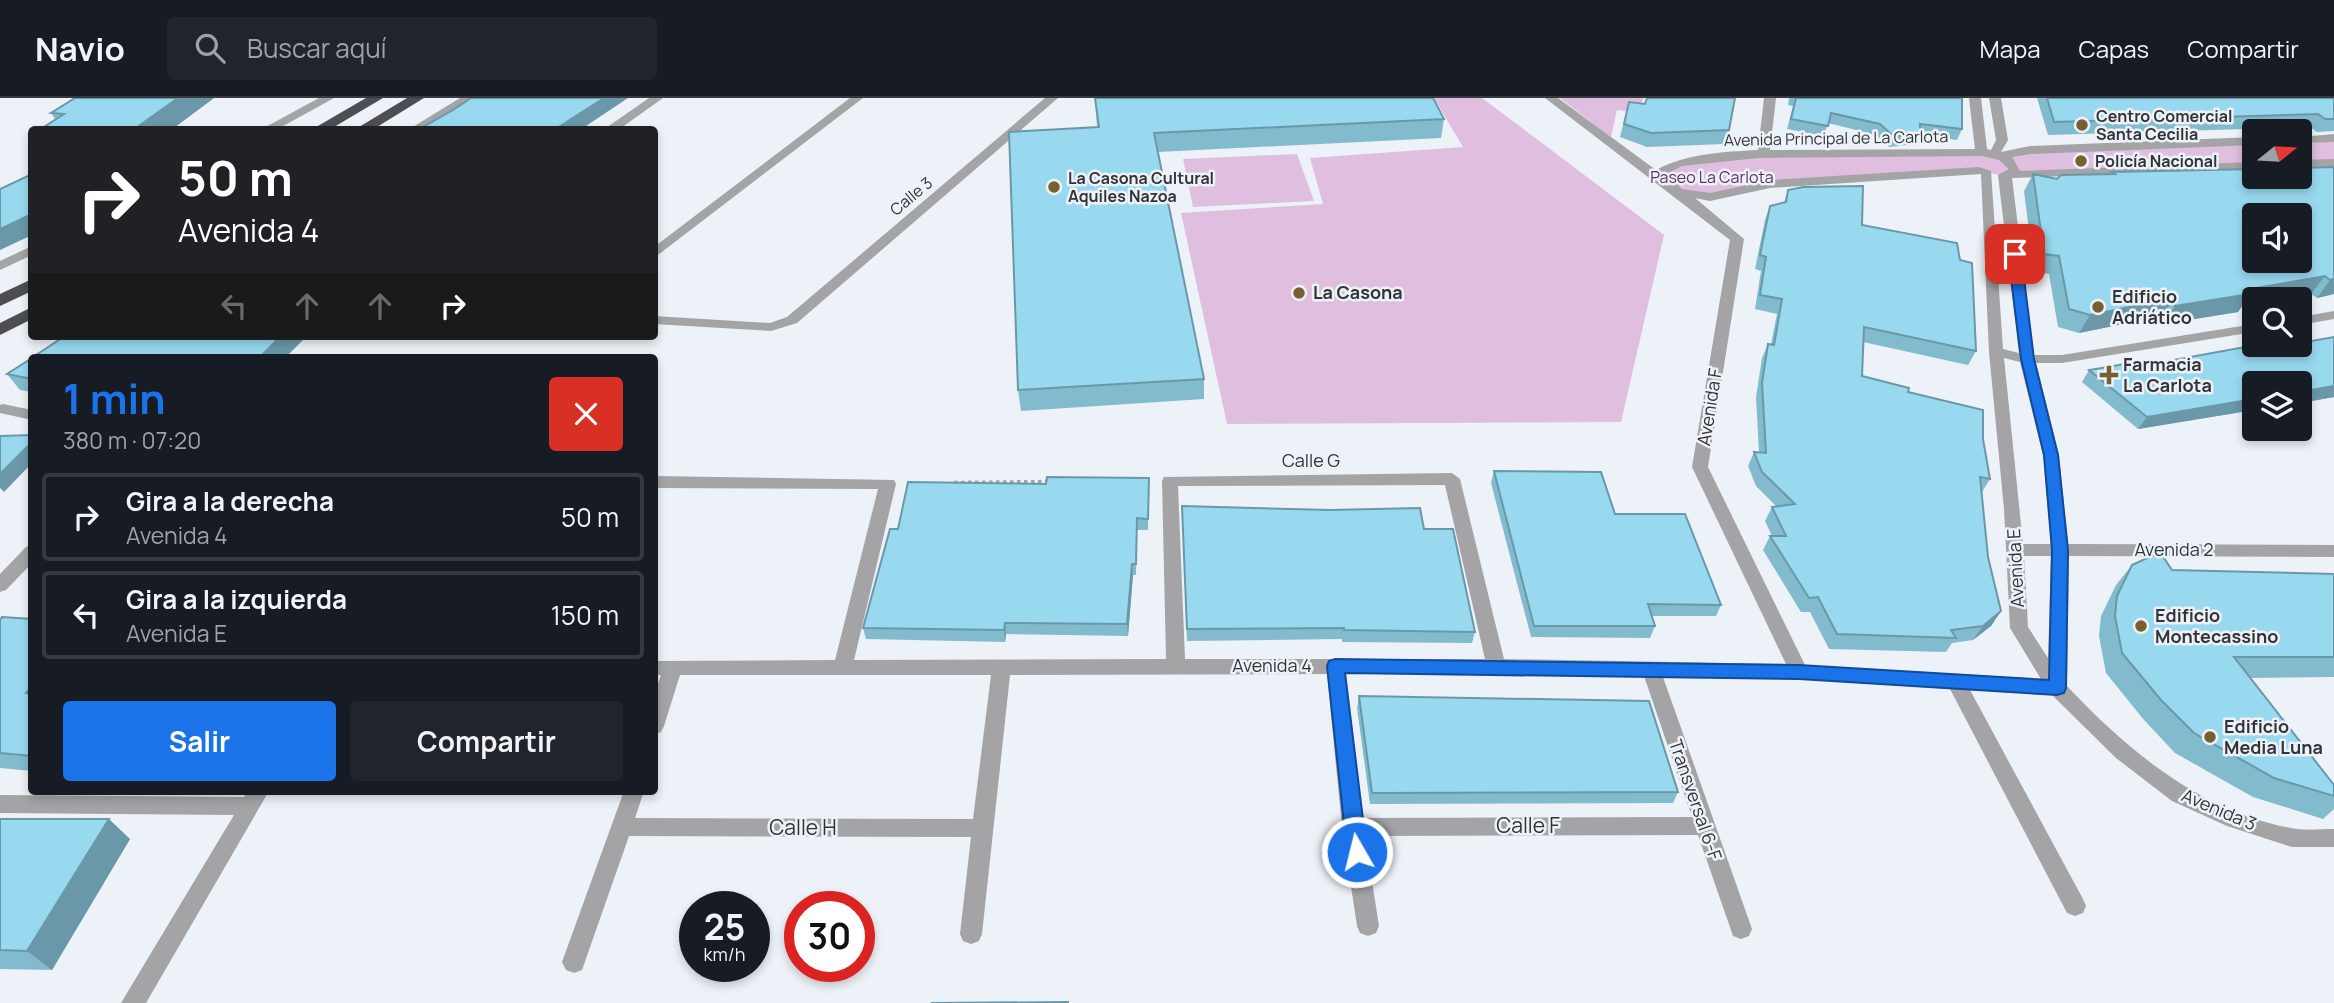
<!DOCTYPE html>
<html lang="es">
<head>
<meta charset="utf-8">
<style>
	:root { --surface:#171b24; --page:#20242c; --text:#f1f3f6; --muted:#9ea1a6; --line:#363941; --accent:#1a73e8 }
	body { margin:0; font-family:Manrope,sans-serif; background:var(--page); color:var(--text); height:100vh; display:flex; flex-direction:column; font-size:26px; white-space:nowrap }
	* { box-sizing:border-box; margin:0 }
	p { font-size:23px; color:var(--muted) }
	.icon { flex:none; width:38px; height:38px; fill:none; stroke:currentColor; stroke-width:2; stroke-linecap:round; stroke-linejoin:round }
	.map { position:relative; flex:1; overflow:hidden }
	.sheet { position:absolute; left:28px; top:256px; width:630px; height:441px; display:flex; flex-direction:column; background:var(--surface); border-radius:7px; box-shadow:0 4px 10px #0003 }
	.sheet>* { flex:none }
	.guide { position:absolute; left:28px; top:28px; width:630px; height:214px; border-radius:7px; box-shadow:0 4px 10px #0003; background:#202124; color:#fff; overflow:hidden }
	.needle { width:46px; rotate:72deg }
	.controls { position:absolute; left:2242px; top:21px; display:grid; gap:14px }
	.controls a { display:grid; place-items:center; width:70px; height:70px; border-radius:7px; background:var(--surface); box-shadow:0 4px 10px #0003; font-size:35px }
	.speed { position:absolute; left:679px; top:793px; display:flex; gap:14px; font-size:35px; font-weight:700; text-align:center }
	.speed>* { display:grid; place-content:center; width:91px; height:91px; border-radius:50%; background:var(--surface); box-shadow:0 4px 10px #0003; line-height:1 }
	.speed small { font-size:18px; font-weight:400 }
	.speed .limit { border:10px solid #d22; background:#fff; color:#111 }
	.pin { position:absolute; display:grid; place-items:center; width:60px; height:60px; color:#fff; margin:-30px; border-radius:14px; box-shadow:0 4px 10px #0006 }
	.me { position:absolute; width:77px; margin:-38px; rotate:352deg; stroke-linejoin:round; filter:drop-shadow(0 0 5px #0008) }
	.turn { display:flex; align-items:center; gap:24px; height:147px; padding:0 35px; font-size:32px }
	.turn .icon { width:91px; height:91px; stroke-width:2.5 }
	.turn b { display:block; font-size:49px; line-height:60px }
	.lanes { display:flex; align-items:center; height:66px; padding:0 35px; background:#0003; justify-content:center; gap:35px; direction:ltr }
	.lanes .off { opacity:.35 }
	.round { display:grid; place-items:center; flex:none; width:74px; height:74px; border-radius:7px; background:var(--page) }
	.headline { display:flex; align-items:center; justify-content:space-between; height:119px; padding:0 35px }
	h1 { font-size:42px; font-weight:700; line-height:52px; color:var(--accent) }
	.action { display:flex; gap:14px; margin-top:auto; padding:14px 35px }
	.action a { flex:1; height:80px; border-radius:7px; background:var(--accent); color:#fff; font-size:28px; font-weight:700; line-height:80px; text-align:center }
	.action a+a { background:var(--page); color:var(--text) }
	ul { padding:0; list-style:none }
	li { display:flex; align-items:center; gap:21px; height:88px; margin:0 14px 10px; padding:0 21px; border:4px solid var(--line); border-radius:7px }
	li div { flex:1 }
	li b { display:block; font-size:26px }
	li em { font-style:normal }
	header { display:flex; align-items:center; gap:42px; box-sizing:border-box; height:98px; padding:0 35px; background:var(--surface); border-bottom:2px solid var(--line) }
	header strong { font-size:33px }
	nav { display:flex; gap:38px; margin-inline-start:auto; font-size:24px }
	.search { width:490px; height:63px; background:var(--page); display:flex; align-items:center; gap:18px; box-sizing:border-box; padding:0 24px; border-radius:7px; color:var(--muted); font-size:26px }
	.map>svg:first-child { display:block }
	.green { fill:#dfbedf }
	.lines { fill:none; stroke-linecap:round; stroke-linejoin:round }
	.path { stroke:#a0a3a8; stroke-width:4.5; stroke-dasharray:3.5 3.5; stroke-linecap:butt }
	.lane { fill:#a4a3a6; fill-rule:evenodd }
	.street { fill:#a4a3a6; fill-rule:evenodd }
	.highway { fill:#4e4d53; fill-rule:evenodd }
	.wall { fill:#83bbce }
	.shaded-wall { fill:#6a98a8 }
	.building { fill:#98d9f0; stroke:#6a98a8; stroke-width:2; fill-rule:evenodd }
	.route { fill:#1a73e8; stroke:#114b97; stroke-width:2 }
	.poi-dot { fill:#775f2f; stroke:#edf2f8; stroke-width:2.5 }
	.labels { text-anchor:middle; stroke-width:5; stroke-linejoin:round; paint-order:stroke }
	.far-poi-label { font-size:16px; font-weight:bold; fill:#333437; stroke:#edf2f8; text-anchor:start }
	.far-street-label { font-size:16px; fill:#333437; stroke:#edf2f8 }
	.far-park-label { font-size:16px; fill:#612f62; stroke:#edf2f8 }
	.poi-label { font-size:18px; font-weight:bold; fill:#333437; stroke:#edf2f8; text-anchor:start }
	.street-label { font-size:18px; fill:#333437; stroke:#edf2f8 }
	.near-street-label { font-size:21px; fill:#333437; stroke:#edf2f8 }
</style>
</head>
<body>
<header>
<strong>Navio</strong>
<div class="search"><svg class="icon" aria-label="search" viewBox="0 0 24 24"><circle cx="10" cy="10" r="6"/><path d="M15 15l6 6"/></svg>Buscar aquí</div>
<nav><a>Mapa</a><a>Capas</a><a>Compartir</a></nav>
</header>
<div class="map">
<svg width="2334" height="905" viewBox="0 0 2334 905">
	<rect width="100%" height="100%" fill="#edf2f8"/>
	<path class="green" d="M1434,0H1482L1664,137L1621,324L1227,326L1181,115L1323,106L1310,60L1463,49Z
		M1560,0H1643L1639,15L1617,12L1611,39Z
		M2334,40V65L2300,66V42Z
		M2254,43V68L2000,77L1978,73L1770,86L1718,99L1678,94L1662,72L1695,61L1989,55Z
		M1297,56L1314,103L1193,109L1183,61Z"/>
	<g class="lines">
		<path class="path" d="M954,385L1050,384"/>
		<path class="lane" d="M319,0H334L276,32H260Z
			M32,148V157L0,172V163Z"/>
		<path class="street" d="M460,0H474L423,32H408Z
			M649,0H663L618,32H603Z
			M850,0H863L654,160V149Z
			M1045,0H1058L797,225L771,233L654,226V218L770,225L787,219Z
			M1545,0H1558L1656,72C1688,55 1723,54 1758,52L1764,0H1776L1770,52L1975,51L1969,0H1981L1987,51L1991,52L1996,42L1989,0H2001L2008,42L2001,54L2030,48L2254,39V47L2030,56L2012,59L2020,73L2254,64V72L2012,80L2034,257H2062L2254,226V234L2062,265H2036L2059,357L2068,446L2334,447V459L2069,458L2067,588C2127,652 2201,714 2291,730C2304,733 2320,731 2334,731V749H2292L2227,728L2172,703L2116,660L2052,597L1970,592L2083,801L2086,808L2083,815L2075,818L2067,815L1950,591L1799,581L1663,579L1752,831L1749,838L1741,841L1733,838L1698,737L1365,738L1379,828L1376,835L1368,838L1360,835L1357,828L1342,729L1327,576L1010,577L982,836L979,843L971,846L963,843L960,836L971,739L629,738L582,872L574,875L566,872L562,864L624,693H644L635,720L973,721L991,577H680L664,628L661,634L654,636V597L661,577H654V563L835,562L878,391L654,390V378L894,382L896,386L854,562L1166,561L1162,383L1164,379L1452,375L1460,381L1504,561L1786,566L1692,369L1730,142ZM1982,58L1999,62L2009,71L1998,77L2019,255L2003,251L1991,73L1979,69L1770,82L1710,95L1682,91L1667,76L1682,68L1758,60ZM1981,76L1989,254L2004,411L2010,530L2041,581L1805,567L1708,369L1744,141L1695,100L1710,103L1770,90ZM2004,260L2020,264L2043,357L2051,446H2023ZM1445,387L1485,561H1185L1178,388ZM2024,458H2051L2048,560L2028,529ZM1496,575L1644,578L1692,719L1363,720L1346,576Z
			M2334,36V44L2300,45V39Z
			M2334,61V69L2300,70V62Z
			M2334,213V221L2300,227V219Z
			M3,306L32,312V322L0,315V307Z
			M32,447V465L6,492L0,494V476L26,449Z
			M248,693H269L146,905H121L234,717L0,715V697L244,699Z"/>
		<path class="highway" d="M366,0H383L329,32H311Z
			M407,0H424L372,32H354Z
			M32,181V193L0,208V196Z
			M32,209V221L0,237V225Z"/>
	</g>
	<path class="wall" d="M75,0H214L171,32H46L44,29L55,21L51,15Z
		M1095,0L1444,21L1441,40L1158,54L1204,281V301L1021,313L1018,292L1097,29Z
		M1789,0H1962V31L1957,42L1920,37L1916,46L1889,49L1876,37L1828,25L1824,38L1787,31L1793,8L1788,7Z
		M2037,0H2334V33L2317,34L2310,29L2048,37Z
		M1629,4L1729,32L1724,46L1647,49L1620,39Z
		M2300,70L2334,196L2317,200L2311,196L2281,201H2254V206L2242,208L2238,214L2164,226L2162,218L2079,235L2058,229L2049,176L2034,173L2024,93L2033,76L2057,81L2110,76L2112,74Z
		M1788,92L1862,127L1976,253L1968,267L1863,244L1862,278L1908,294L1983,341L1990,381L1982,394L1988,459L2001,513L1991,528L1973,542L1952,545L1946,554L1829,551L1810,514H1801L1763,452L1770,438H1772L1765,423L1772,409L1776,408L1756,388L1748,368L1754,354H1759L1756,299L1762,260L1768,246H1771L1777,216L1755,211L1761,173L1755,171L1765,122L1770,108L1784,105Z
		M2334,239V299L2300,305V285H2254V312L2138,331L2082,284L2089,272L2148,262L2152,266L2256,247H2274L2278,249L2291,247H2300V245Z
		M32,260V294L20,292L7,276Z
		M1494,373L1615,416L1721,507L1716,518H1651L1655,528L1650,540L1531,539L1491,385Z
		M1149,392L1148,432H1137L1136,477H1133L1128,538L1006,536L1005,544L866,541L863,530L898,431Z
		M1182,408L1424,431L1475,534L1472,545L1342,544V541L1187,543Z
		M2132,467L2172,472L2334,476V579L2249,580L2334,687V711L2323,721L2253,699L2175,655L2144,622L2106,575L2099,538L2101,518L2116,487Z
		M32,521V673L0,670V522Z
		M1359,598L1678,694L1673,705L1370,706L1357,610Z
		M0,721L130,741L52,872L0,871Z"/>
	<path class="shaded-wall" d="M178,0H214L171,32H133Z
		M604,0H628L580,32H554Z
		M32,116V137L0,152V131Z
		M2325,178L2311,196L2281,201H2254V206L2242,208L2238,214L2164,226L2175,208L2244,192Z
		M2334,181V196L2317,200L2330,182Z
		M2174,200L2162,218L2079,235L2090,217Z
		M281,238H307L286,259H260Z
		M2334,288V299L2300,305V294Z
		M2254,301V312L2138,331L2147,319Z
		M32,344V365L4,394L0,390V376Z
		M1132,466L1133,477L1128,538L1127,526Z
		M2001,513L1991,528L1973,542L1983,528Z
		M1005,525L1006,536L1005,544L1004,532Z
		M109,721L130,741L52,872L27,853Z"/>
	<path class="building" d="M75,0H178L133,32H89L44,29L64,16L51,15Z
		M471,0H604L554,32H418L453,12Z
		M1095,0H1433L1444,21L1154,35L1204,281L1018,292L1009,34L1099,29Z
		M1647,0H1735L1729,32L1651,35L1624,26L1629,4L1645,6Z
		M1796,0H1962V31L1920,26V36L1893,38L1880,26L1831,15L1828,28L1791,21Z
		M2047,0H2334V21H2325L2318,16L2054,24Z
		M2334,69V181L2330,182L2325,178L2244,192L2250,196L2175,208L2174,200L2090,217L2069,211L2059,158L2044,156L2033,76L2057,81L2061,77L2115,76L2112,74L2254,71V79H2300V70ZM2254,117H2300V163H2254Z
		M32,76V116L0,131V91Z
		M1863,88L1862,127L1957,145L1960,162L1972,165L1976,253L1864,229L1862,278L1909,290L1908,294L1983,312V341L1990,381L1980,379L1988,459L2001,513L1983,528L1951,532L1956,540L1837,536L1818,499L1809,500L1770,438H1786L1772,409L1795,406L1762,374L1754,354L1766,355L1762,285L1768,246L1774,247L1782,201L1760,197L1766,159L1760,157L1770,108L1786,104L1788,92L1803,89Z
		M65,238H281L260,259H33Z
		M2334,239V288L2300,294V285H2254V301L2147,319L2089,272L2148,262L2152,266L2256,247H2274L2278,249L2291,247H2300V245Z
		M32,260V281L7,276Z
		M32,337V344L0,376V338Z
		M1494,373L1601,374L1615,416H1685L1721,507L1648,506L1655,528H1534Z
		M1047,379L1149,380L1148,421L1137,420L1136,466H1132L1127,526L1005,525L1004,532L863,530L890,431H898L908,384L1046,386Z
		M1182,408L1330,412L1420,410L1424,431H1453L1475,534L1344,532V530L1187,531Z
		M2160,454L2172,472L2334,476V559H2234L2334,687V698L2274,680L2194,635L2161,602L2122,555L2115,518L2117,498L2132,467Z
		M2,519L32,521V588L26,595L32,596V658L0,655V522Z
		M1359,598L1649,603L1678,694L1372,695Z
		M0,721H109L27,853L0,852Z
		M1068,904V905H931Z"/>
	<path class="route" d="M2015,152L2021,156L2034,261L2058,357L2068,452L2066,590L2064,595L2057,597L1799,581L1345,575L1367,754L1364,760L1357,763L1350,760L1347,754L1327,568L1329,563L1335,561L1799,567L2049,582L2052,452L2044,357L2021,261L2008,156Z"/>
	<g class="poi-dot">
		<circle cx="2082" cy="27" r="7"/>
		<circle cx="2081" cy="63" r="7"/>
		<circle cx="1054" cy="89" r="7"/>
		<circle cx="1299" cy="195" r="7"/>
		<circle cx="2098" cy="209" r="7"/>
		<path d="M2105.5 266.5h7v7h7v7h-7v7h-7v-7h-7v-7h7z"/>
		<circle cx="2141" cy="528" r="7"/>
		<circle cx="2210" cy="639" r="7"/>
	</g>
	<g class="labels">
		<g class="far-poi-label">
			<text x="2096" y="24">Centro Comercial<tspan x="2096" dy="18">Santa Cecilia</tspan></text>
			<text x="2095" y="69">Policía Nacional</text>
			<text x="1068" y="86">La Casona Cultural<tspan x="1068" dy="18">Aquiles Nazoa</tspan></text>
		</g>
		<g class="far-street-label">
			<text transform="translate(1836 40) rotate(-1)" y="6">Avenida Principal de La Carlota</text>
			<text transform="translate(911 98) rotate(-40)" y="6">Calle 3</text>
		</g>
		<g class="far-park-label">
			<text x="1712" y="85">Paseo La Carlota</text>
		</g>
		<g class="poi-label">
			<text x="1313" y="201">La Casona</text>
			<text x="2112" y="205">Edificio<tspan x="2112" dy="21">Adriático</tspan></text>
			<text x="2123" y="273">Farmacia<tspan x="2123" dy="21">La Carlota</tspan></text>
			<text x="2155" y="524">Edificio<tspan x="2155" dy="21">Montecassino</tspan></text>
			<text x="2224" y="635">Edificio<tspan x="2224" dy="21">Media Luna</tspan></text>
		</g>
		<g class="street-label">
			<text transform="translate(1710 309) rotate(-81)" y="6">Avenida F</text>
			<text x="1311" y="369">Calle G</text>
			<text x="2174" y="458">Avenida 2</text>
			<text transform="translate(2016 470) rotate(-93)" y="6">Avenida E</text>
			<text x="1272" y="574">Avenida 4</text>
			<text transform="translate(1695 702) rotate(71)" y="6">Transversal 6-F</text>
			<text transform="translate(2219 712) rotate(23)" y="6">Avenida 3</text>
		</g>
		<g class="near-street-label">
			<text x="1528" y="735">Calle F</text>
			<text x="803" y="737">Calle H</text>
		</g>
	</g>
</svg>
<div class="controls">
<a><svg class="needle" viewBox="-14 -14 28 28"><path d="M0-13l5 13h-10z" fill="#e53935"/><path d="M0 13l5-13h-10z" fill="#9ea1a6"/></svg></a>
<a><svg class="icon" aria-label="sound" viewBox="0 0 24 24"><path d="M4 9h4l5-4v14l-5-4H4zM17 9q2 3 0 6"/></svg></a>
<a><svg class="icon" aria-label="search" viewBox="0 0 24 24"><circle cx="10" cy="10" r="6"/><path d="M15 15l6 6"/></svg></a>
<a><svg class="icon" aria-label="layers" viewBox="0 0 24 24"><path d="M12 4l9 5-9 5-9-5zM3 14l9 5 9-5"/></svg></a>
</div>
<div class="speed"><div>25<small>km/h</small></div><div class="limit">30</div></div>
<div class="pin" style="left:2015px;top:156px;background:#d93025"><svg class="icon" aria-label="arrive" viewBox="0 0 24 24"><path d="M6 21V4h12l-3 4 3 4H6"/></svg></div>
<svg class="me" style="left:1357px;top:754px" viewBox="-20 -20 40 40"><circle r="17" fill="#1a73e8" stroke="#fff" stroke-width="3"/><path d="M0-11L8 9 0 5-8 9z" fill="#fff"/></svg>
<div class="guide">
<div class="turn"><svg class="icon" aria-label="right" viewBox="0 0 24 24"><path d="M7 20v-9h11M14 6l5 5-5 5"/></svg><div><b>50 m</b>Avenida 4</div></div>
<div class="lanes"><svg class="icon off" aria-label="left" viewBox="0 0 24 24"><path d="M17 20v-9H6M10 6l-5 5 5 5"/></svg><svg class="icon off" aria-label="ahead" viewBox="0 0 24 24"><path d="M12 20V5M6 11l6-6 6 6"/></svg><svg class="icon off" aria-label="ahead" viewBox="0 0 24 24"><path d="M12 20V5M6 11l6-6 6 6"/></svg><svg class="icon" aria-label="right" viewBox="0 0 24 24"><path d="M7 20v-9h11M14 6l5 5-5 5"/></svg></div>
</div>
<section class="sheet">
<div class="headline"><div><h1>1 min</h1><p>380 m · 07:20</p></div><a class="round" style="background:#d93025;color:#fff"><svg class="icon" aria-label="close" viewBox="0 0 24 24"><path d="M6 6l12 12M18 6L6 18"/></svg></a></div>
<ul>
<li><svg class="icon" aria-label="right" viewBox="0 0 24 24"><path d="M7 20v-9h11M14 6l5 5-5 5"/></svg><div><b>Gira a la derecha</b><p>Avenida 4</p></div><em>50 m</em></li>
<li><svg class="icon" aria-label="left" viewBox="0 0 24 24"><path d="M17 20v-9H6M10 6l-5 5 5 5"/></svg><div><b>Gira a la izquierda</b><p>Avenida E</p></div><em>150 m</em></li>
</ul>
<div class="action"><a>Salir</a><a>Compartir</a></div>
</section>
</div>
</body>
</html>
